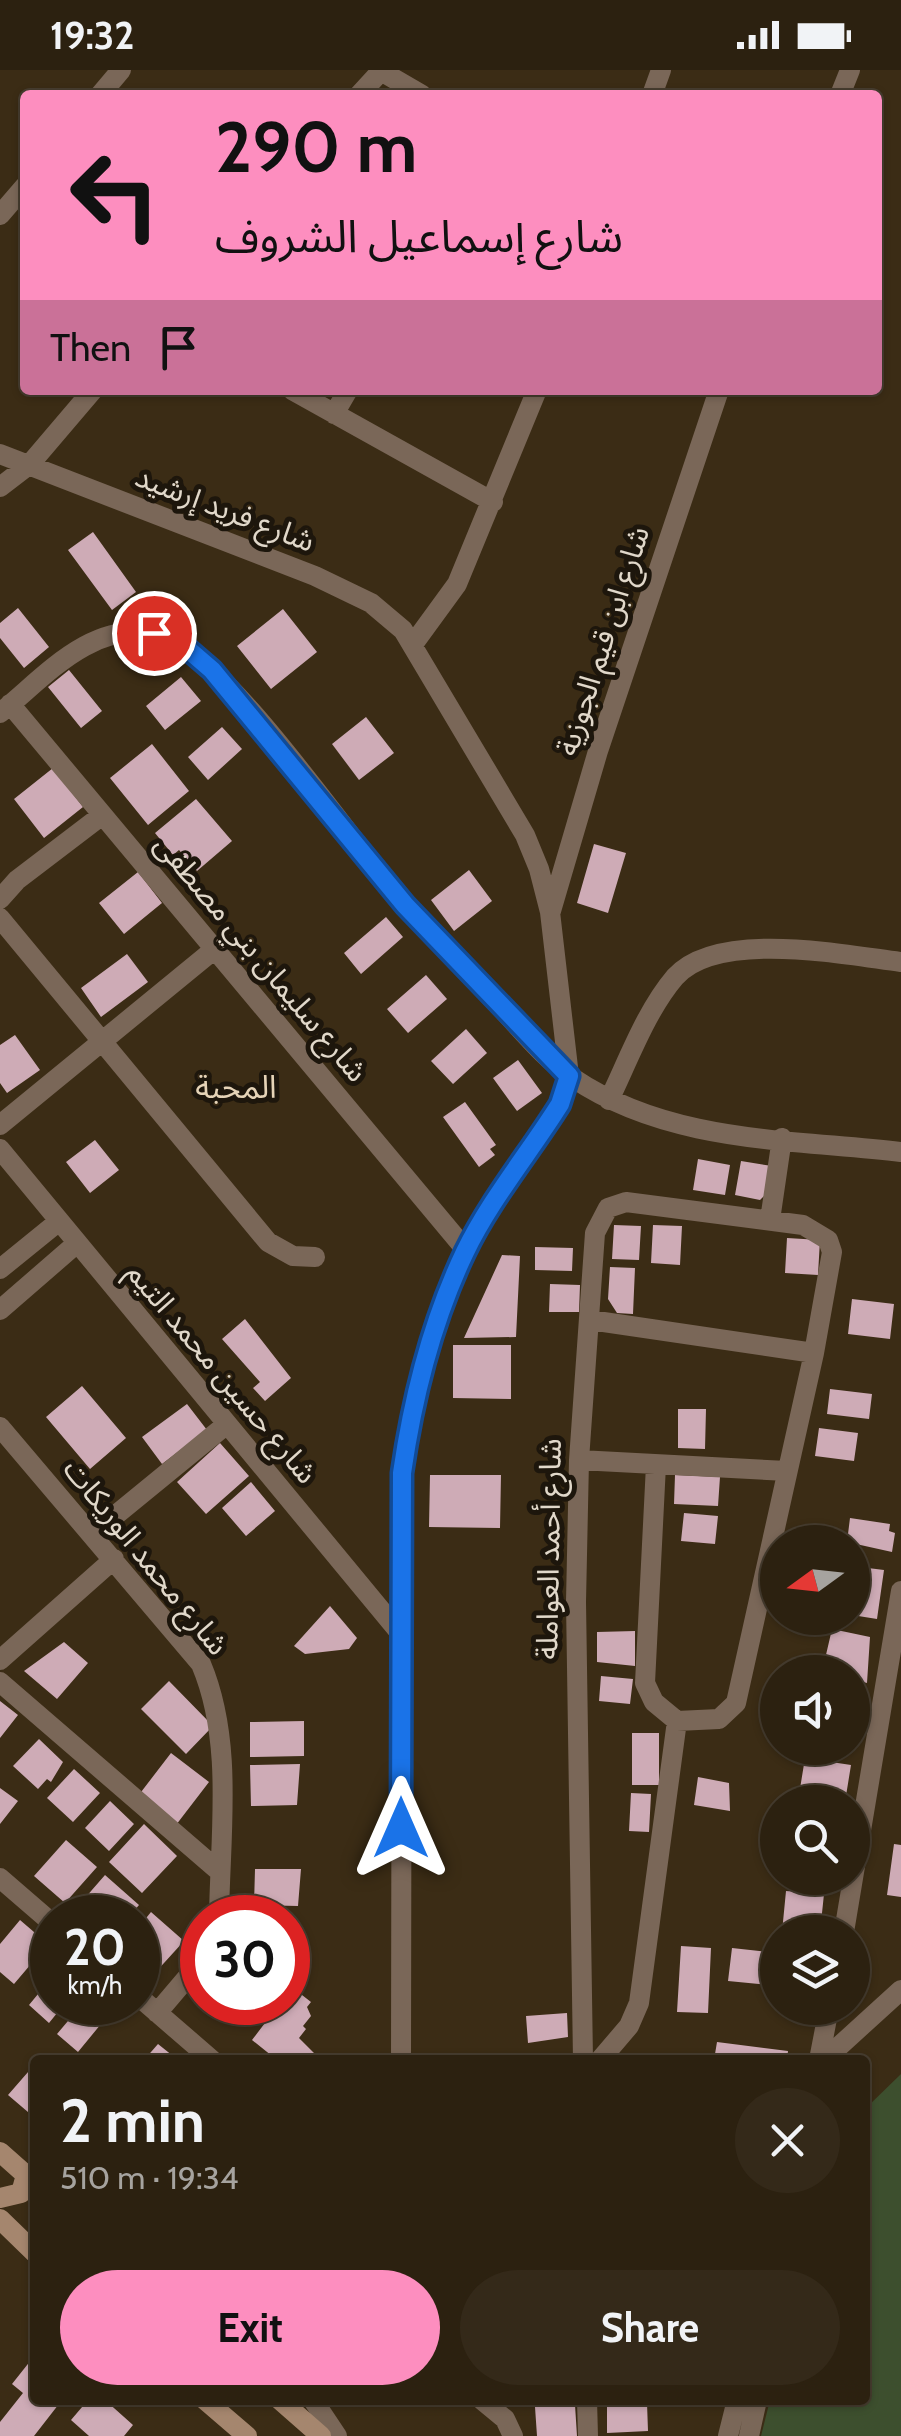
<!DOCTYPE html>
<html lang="en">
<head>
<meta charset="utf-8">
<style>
	:root { --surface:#2c2110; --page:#342919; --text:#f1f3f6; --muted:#a6a39f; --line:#483e30; --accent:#fd8ebf }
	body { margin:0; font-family:Cabin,"Noto Sans Arabic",sans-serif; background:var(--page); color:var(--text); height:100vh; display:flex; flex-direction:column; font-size:38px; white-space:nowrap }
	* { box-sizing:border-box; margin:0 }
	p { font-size:32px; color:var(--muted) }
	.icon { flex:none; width:55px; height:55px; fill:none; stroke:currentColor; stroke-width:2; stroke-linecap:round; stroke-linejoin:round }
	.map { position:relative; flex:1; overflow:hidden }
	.sheet { position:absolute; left:30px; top:1985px; width:840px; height:350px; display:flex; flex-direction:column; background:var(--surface); border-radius:10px; box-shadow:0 2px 8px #0004,0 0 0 2px var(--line) }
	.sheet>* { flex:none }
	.guide { position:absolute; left:20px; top:20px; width:862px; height:305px; border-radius:10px; box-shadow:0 2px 8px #0004,0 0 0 2px var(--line); background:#fd8ebf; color:#111; overflow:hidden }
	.needle { width:65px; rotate:255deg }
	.buttons { position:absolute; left:760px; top:1455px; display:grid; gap:20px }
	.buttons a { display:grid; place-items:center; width:110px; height:110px; border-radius:50%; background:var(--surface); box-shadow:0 2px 8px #0004,0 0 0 2px var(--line); font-size:50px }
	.speed { position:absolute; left:30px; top:1825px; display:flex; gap:20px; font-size:50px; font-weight:700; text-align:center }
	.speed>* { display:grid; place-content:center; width:130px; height:130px; border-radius:50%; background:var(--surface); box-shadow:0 2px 8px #0004,0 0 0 2px var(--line); line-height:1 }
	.speed small { font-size:25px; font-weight:400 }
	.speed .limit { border:15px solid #d22; background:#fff; color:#111 }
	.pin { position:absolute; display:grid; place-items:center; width:85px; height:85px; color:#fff; margin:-42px; border:5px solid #fff; border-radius:50%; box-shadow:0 2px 10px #0007 }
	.me { position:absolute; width:110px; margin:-55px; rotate:0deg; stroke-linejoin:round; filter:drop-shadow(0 0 8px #0008) }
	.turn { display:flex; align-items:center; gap:35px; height:210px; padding:0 30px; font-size:45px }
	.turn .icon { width:130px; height:130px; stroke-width:2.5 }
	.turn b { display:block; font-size:70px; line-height:85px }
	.then { display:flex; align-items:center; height:95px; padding:0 30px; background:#0003; gap:20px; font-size:38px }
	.round { display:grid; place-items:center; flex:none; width:105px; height:105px; border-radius:52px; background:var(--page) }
	.summary { display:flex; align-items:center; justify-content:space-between; height:170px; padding:0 30px }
	h1 { font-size:60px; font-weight:700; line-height:75px }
	.button { display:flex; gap:20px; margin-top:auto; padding:20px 30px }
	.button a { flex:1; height:115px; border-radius:60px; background:var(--accent); color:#111; font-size:40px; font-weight:700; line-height:115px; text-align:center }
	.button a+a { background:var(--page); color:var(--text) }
	.status { display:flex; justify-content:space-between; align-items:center; height:70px; padding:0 50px; background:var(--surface); direction:ltr }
	.status svg { height:28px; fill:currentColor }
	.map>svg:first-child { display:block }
	.green { fill:#3d4f2e }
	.building { fill:#ceabb6 }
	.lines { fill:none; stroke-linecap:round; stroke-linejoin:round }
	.minor { stroke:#7a6758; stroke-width:20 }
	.secondary { stroke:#a5866e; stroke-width:20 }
	.route-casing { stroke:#114b97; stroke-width:25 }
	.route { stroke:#1a73e8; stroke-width:18 }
	.labels { text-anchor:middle; stroke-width:10; stroke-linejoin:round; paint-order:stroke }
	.street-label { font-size:30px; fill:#e1d8ca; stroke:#1d160c }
	.neighbourhood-label { font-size:32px; fill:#e5d3b7; stroke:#1d160c }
</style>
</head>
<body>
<div class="status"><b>19:32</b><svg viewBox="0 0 49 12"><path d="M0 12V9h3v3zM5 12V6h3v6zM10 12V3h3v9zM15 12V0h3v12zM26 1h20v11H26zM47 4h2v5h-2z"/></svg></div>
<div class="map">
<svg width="901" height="2366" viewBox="0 0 901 2366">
	<rect width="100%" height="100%" fill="#3b2c15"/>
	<path class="green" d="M901,2004V2366H761L770,2330H865V2039Z"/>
	<path class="building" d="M93,462L136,522L112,540L68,480Z
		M18,538L49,577L24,598L0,568V553Z
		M283,539L317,582L271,619L237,576Z
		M69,600L102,641L81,658L48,617Z
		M181,607L201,631L165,660L146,636Z
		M366,647L394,683L359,710L332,674Z
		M222,657L242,679L208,710L188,687Z
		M152,674L189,721L148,755L110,708Z
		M53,698L83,737L44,768L14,729Z
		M196,729L232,771L197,801L179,780L173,785L155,763Z
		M594,774L626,783L608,843L577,833Z
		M469,800L492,831L454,861L431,830Z
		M138,802L162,833L124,864L99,833Z
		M386,847L403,867L361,904L344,883Z
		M127,884L148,912L101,947L81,918Z
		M426,905L447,929L408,963L387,939Z
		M466,959L487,983L453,1014L431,991Z
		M15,965L40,1000L7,1023L0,1013V975Z
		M518,990L542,1023L517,1041L493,1008Z
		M465,1032L496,1075L490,1079L495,1085L479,1097L443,1047Z
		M95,1070L119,1100L90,1123L66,1092Z
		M698,1089L730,1095L725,1125L693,1120Z
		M741,1091L772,1096L768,1122L760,1130L735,1125Z
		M614,1155L641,1156L639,1190L612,1189Z
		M653,1155L682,1156L680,1195L651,1193Z
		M787,1168L820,1170L818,1205L785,1203Z
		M535,1177L573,1178L572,1201L535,1200Z
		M502,1185L520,1186L516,1267L464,1268Z
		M610,1197L635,1198L633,1244L617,1243L608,1229Z
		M550,1214L580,1215L579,1242H549Z
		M852,1229L894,1234L890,1269L848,1264Z
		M245,1249L291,1308L265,1331L253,1318L260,1312L222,1269Z
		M453,1275H511V1329L453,1328Z
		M82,1316L126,1368L90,1399L46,1347Z
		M830,1319L872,1324L869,1349L827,1344Z
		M187,1334L207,1360L162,1394L142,1367Z
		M678,1339H706L705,1379L678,1378Z
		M819,1358L858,1363L854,1391L815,1386Z
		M220,1373L249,1406L206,1444L177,1412Z
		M430,1405H501L500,1458L429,1457Z
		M675,1405L720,1407L718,1436L674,1434Z
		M251,1412L275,1441L246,1466L222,1438Z
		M684,1443L718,1446L715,1474L681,1471Z
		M850,1448L890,1454L889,1461L895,1463L892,1482L847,1472Z
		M852,1496L884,1500L877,1549L852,1545Z
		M330,1536L357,1568L349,1579L305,1584L294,1576Z
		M832,1559L870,1567L867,1613L852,1609V1602H822Z
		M635,1561V1596L597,1592V1562Z
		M64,1572L88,1593L57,1629L24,1601Z
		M601,1606L633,1609L630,1634L599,1631Z
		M169,1611L213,1656L186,1684L141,1639Z
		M0,1631L18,1645L0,1668Z
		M304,1651V1686L250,1687V1652Z
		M632,1663H659V1715H632Z
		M39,1669L63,1692L51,1712L47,1709L38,1719L13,1696Z
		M171,1683L209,1712L176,1755L138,1726Z
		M805,1688L851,1695L845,1732L798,1731Z
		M300,1694L297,1735L251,1736L250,1695Z
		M74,1699L100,1723L73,1752L47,1728Z
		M698,1707L729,1713L730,1741L694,1735Z
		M0,1718L18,1731L0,1754Z
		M631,1723L651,1724L649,1762L629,1761Z
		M110,1731L134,1754L109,1781L85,1758Z
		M144,1754L177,1786L142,1823L109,1792Z
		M66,1770L97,1797L65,1833L34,1806Z
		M894,1774L901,1775V1827L887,1825Z
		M255,1799H301L298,1836L254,1835Z
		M105,1805L139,1835L128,1848H92L78,1836Z
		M786,1821L824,1824L820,1862H782Z
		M151,1842L184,1871L154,1904L138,1889V1858Z
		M20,1850L48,1874L14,1914L0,1902V1874Z
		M681,1876L711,1878L708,1943L677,1942Z
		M732,1878L778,1883V1916L728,1911Z
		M52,1907V1932H66L49,1953L29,1935Z
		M293,1918L311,1932L307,1937L311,1946L303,1956L306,1959L299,1968L314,1983L309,1990H277L252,1970L281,1932H288Z
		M84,1932H98L110,1943L78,1982L57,1964Z
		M567,1943L568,1967L528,1973L526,1946Z
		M717,1972L788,1981L787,1990H714Z
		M158,1974L178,1990H144Z
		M570,1983L571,1990H529V1986Z
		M35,1994V2048L8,2025Z
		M35,2285V2330H62L34,2366H0V2352L23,2323L12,2314Z
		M88,2330H105L133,2355L124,2366H89L71,2350Z
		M647,2333L648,2361L607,2363V2334Z
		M575,2335L577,2366H537L535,2337Z"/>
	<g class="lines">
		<path class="minor" d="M381,1L422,25
			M100,25L121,0
			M359,25L382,0
			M652,25L661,0
			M840,25L850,0
			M0,145L25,116
			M292,320L493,432
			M334,344L348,320
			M0,384L315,506L371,533L403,560L525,765L539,799L550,842L569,1006L561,1033C530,1082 490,1130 465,1182C432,1251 413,1327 402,1403L401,1990
			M0,417L30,394L93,320
			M414,573L457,514L537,320
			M10,634L466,1180
			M0,643C46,606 89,552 156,563C219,575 357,779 404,834C434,869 467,901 497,934C521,959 544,989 573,1008C669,1073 789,1069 901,1082
			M0,829L17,810L101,746
			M551,841L598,681L719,320
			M0,848L268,1172L293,1186L315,1187
			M609,1030C628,991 646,941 675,907C718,859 845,885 901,892
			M0,1055L216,878
			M0,1079L400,1563
			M770,1150L782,1068
			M0,1199L58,1152
			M0,1240L76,1174
			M590,1250L814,1283
			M0,1357L201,1594C234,1672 220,1764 219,1848
			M579,1390L787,1401
			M106,1453L227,1354
			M0,1590L114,1489
			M0,1612L220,1802
			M0,1808L52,1853
			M844,1862L901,1521
			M138,1926L212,1990
			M157,1943L202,1890
			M583,1990L576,1532L579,1390L595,1163L608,1138L626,1132L803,1155L828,1170L832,1182L814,1283L736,1633L719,1649L677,1651L654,1632L645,1613L656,1395
			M600,1990L629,1956L639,1933L677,1651
			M819,1990L829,1938
			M824,1990L901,1920
			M313,2330L337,2366
			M482,2330L505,2349L513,2366
			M587,2330L588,2366
			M728,2366L737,2330
			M749,2366L757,2330"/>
		<path class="secondary" d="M0,2082L35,2113
			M0,2128L21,2123L26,2105
			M0,2149L35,2183
			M205,2330L247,2366
			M280,2330L321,2366"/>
	</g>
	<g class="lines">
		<defs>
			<path id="route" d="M154,563L183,575L212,600L405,835L569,1006L560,1034C530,1082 490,1130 465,1182C432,1251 413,1327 402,1403L401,1758"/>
		</defs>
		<use href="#route" class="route-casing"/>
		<use href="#route" class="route"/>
	</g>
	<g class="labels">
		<g class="street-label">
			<text transform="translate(225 439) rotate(21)" y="10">شارع فريد إرشيد</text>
			<text transform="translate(603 571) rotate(-72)" y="10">شارع ابن قيم الجوزية</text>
			<text transform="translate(261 888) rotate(50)" y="10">شارع سليمان بني مصطفى</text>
			<text transform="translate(222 1303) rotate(50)" y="10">شارع حسين محمد التيم</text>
			<text transform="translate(549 1479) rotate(-89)" y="10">شارع أحمد العواملة</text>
			<text transform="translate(146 1487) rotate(51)" y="10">شارع محمد الوريكات</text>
		</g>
		<g class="neighbourhood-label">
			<text x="236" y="1028">المحبة</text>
		</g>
	</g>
</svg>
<div class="buttons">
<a><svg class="needle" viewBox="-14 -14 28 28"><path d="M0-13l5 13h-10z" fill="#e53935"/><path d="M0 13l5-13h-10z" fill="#a6a39f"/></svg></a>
<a><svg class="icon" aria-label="sound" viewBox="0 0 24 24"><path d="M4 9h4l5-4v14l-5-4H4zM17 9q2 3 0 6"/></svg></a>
<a><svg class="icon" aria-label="search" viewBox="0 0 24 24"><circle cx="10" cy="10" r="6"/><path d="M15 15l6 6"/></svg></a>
<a><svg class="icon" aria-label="layers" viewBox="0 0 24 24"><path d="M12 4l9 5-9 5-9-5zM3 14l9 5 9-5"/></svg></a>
</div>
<div class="speed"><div>20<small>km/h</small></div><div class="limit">30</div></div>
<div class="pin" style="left:154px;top:563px;background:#d93025"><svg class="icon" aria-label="arrive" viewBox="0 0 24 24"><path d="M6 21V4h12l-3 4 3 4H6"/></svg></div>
<svg class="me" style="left:401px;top:1758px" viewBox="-20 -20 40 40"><path d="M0-17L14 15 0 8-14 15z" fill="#1a73e8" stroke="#fff" stroke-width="4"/></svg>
<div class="guide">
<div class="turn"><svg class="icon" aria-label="left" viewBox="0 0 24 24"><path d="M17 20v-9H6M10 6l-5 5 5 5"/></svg><div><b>290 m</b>شارع إسماعيل الشروف</div></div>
<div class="then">Then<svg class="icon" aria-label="arrive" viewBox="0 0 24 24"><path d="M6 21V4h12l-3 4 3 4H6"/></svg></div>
</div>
<section class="sheet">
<div class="summary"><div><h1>2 min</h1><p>510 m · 19:34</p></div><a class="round"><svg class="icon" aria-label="close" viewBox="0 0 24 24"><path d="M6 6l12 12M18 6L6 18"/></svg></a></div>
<div class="button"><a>Exit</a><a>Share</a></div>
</section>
</div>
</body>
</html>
